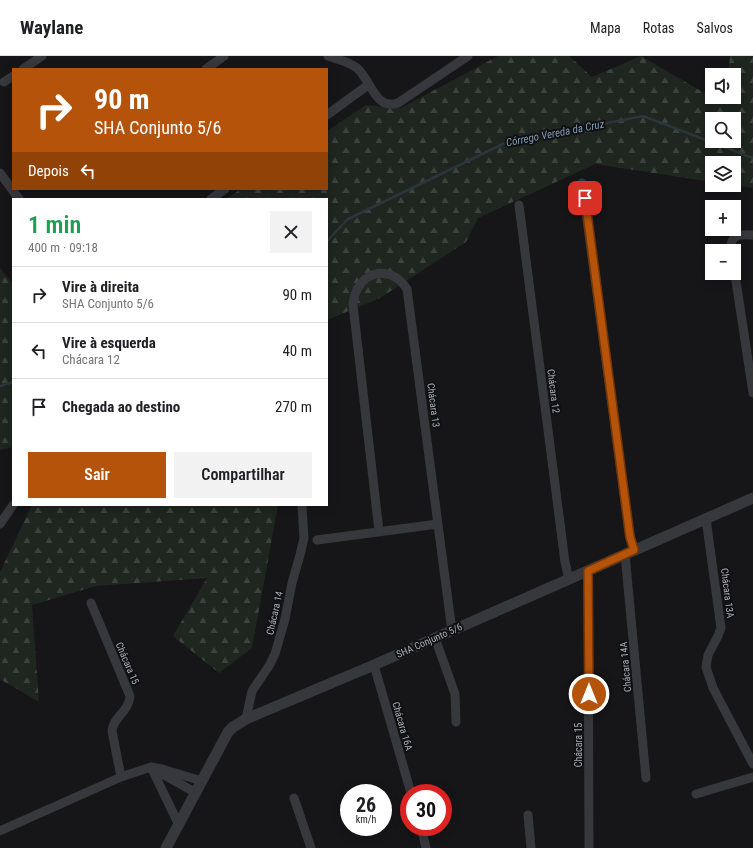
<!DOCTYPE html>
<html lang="pt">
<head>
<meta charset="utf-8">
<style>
	:root { --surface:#fff; --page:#f2f2f2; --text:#202124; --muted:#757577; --line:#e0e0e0; --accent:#b45309 }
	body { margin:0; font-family:"Roboto Condensed",sans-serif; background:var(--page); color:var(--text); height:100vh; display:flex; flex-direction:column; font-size:15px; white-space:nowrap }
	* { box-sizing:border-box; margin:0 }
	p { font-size:13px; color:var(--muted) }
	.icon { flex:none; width:22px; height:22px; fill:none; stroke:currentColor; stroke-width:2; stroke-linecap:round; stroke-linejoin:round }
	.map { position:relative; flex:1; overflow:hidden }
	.side { position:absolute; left:12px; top:142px; width:316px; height:308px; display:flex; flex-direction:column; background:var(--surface); border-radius:0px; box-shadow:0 2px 10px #0003 }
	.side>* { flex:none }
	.hud { position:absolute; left:12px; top:12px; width:316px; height:122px; border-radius:0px; box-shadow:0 2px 10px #0003; background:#b45309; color:#fff; overflow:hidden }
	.buttons { position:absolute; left:705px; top:12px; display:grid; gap:8px }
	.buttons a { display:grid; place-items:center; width:36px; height:36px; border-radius:0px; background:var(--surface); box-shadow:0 2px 10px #0003; font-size:20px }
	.speed { position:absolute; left:340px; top:728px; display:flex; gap:8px; font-size:20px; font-weight:700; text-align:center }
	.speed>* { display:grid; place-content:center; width:52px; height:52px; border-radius:50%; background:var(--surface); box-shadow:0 2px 10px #0003; line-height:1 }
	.speed small { font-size:10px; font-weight:400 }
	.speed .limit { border:6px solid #d22; background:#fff; color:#111 }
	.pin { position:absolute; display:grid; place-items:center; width:34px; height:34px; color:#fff; margin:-17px; border-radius:8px; box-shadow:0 2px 6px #0006 }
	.me { position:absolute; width:44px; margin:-22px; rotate:0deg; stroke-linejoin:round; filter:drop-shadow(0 0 3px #0008) }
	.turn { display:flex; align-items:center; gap:14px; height:84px; padding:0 16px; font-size:18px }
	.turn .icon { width:52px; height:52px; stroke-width:2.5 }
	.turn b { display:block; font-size:28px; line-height:34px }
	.then { display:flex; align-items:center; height:38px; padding:0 16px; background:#0003; gap:8px; font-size:15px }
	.round { display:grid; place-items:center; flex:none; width:42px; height:42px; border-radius:0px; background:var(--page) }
	.head { display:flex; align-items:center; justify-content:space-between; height:68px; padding:0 16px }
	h1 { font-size:24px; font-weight:600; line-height:30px; color:#1e9e55 }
	.primary-button { display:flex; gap:8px; margin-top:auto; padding:8px 16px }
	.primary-button a { flex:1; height:46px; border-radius:0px; background:var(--accent); color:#fff; font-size:16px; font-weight:600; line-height:46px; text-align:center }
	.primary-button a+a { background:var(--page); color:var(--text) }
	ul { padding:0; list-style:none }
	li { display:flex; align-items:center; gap:12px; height:56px; padding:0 16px; border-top:1px solid var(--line) }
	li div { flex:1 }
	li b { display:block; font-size:15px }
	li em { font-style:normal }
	header { display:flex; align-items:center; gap:24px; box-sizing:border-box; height:56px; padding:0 20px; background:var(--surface); border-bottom:1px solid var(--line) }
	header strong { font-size:19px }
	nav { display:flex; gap:22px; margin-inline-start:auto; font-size:14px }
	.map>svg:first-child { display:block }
	.forest { fill:url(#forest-firs); fill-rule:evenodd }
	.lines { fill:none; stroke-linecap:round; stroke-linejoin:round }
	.stream { stroke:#2c353c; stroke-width:2.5 }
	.minor { stroke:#37383d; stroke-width:9 }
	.tertiary { stroke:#37383d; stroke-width:11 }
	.route-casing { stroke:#753606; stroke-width:10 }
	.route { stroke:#b45309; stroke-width:7 }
	.labels { text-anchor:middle; stroke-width:4; stroke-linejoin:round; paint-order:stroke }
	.street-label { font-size:10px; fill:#a8adb8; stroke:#111113 }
	.water-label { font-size:11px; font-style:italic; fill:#7f9bb3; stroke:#111113 }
</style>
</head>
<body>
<header>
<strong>Waylane</strong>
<nav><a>Mapa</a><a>Rotas</a><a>Salvos</a></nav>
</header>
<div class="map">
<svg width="753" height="792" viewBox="0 0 753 792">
	<defs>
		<pattern id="forest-firs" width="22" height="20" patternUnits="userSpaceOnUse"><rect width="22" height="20" fill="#1e261f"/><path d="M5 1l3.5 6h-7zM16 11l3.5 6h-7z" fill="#3c433d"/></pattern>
	</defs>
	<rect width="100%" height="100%" fill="#161618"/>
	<path class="forest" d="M498,0H569L592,21L641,0L725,49L726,41H734V19H728L730,0H753V132L733,129L734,107H712V126L595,108L478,162L466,186L380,242L327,264V143H226L241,133H327V75L366,49L401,52ZM712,63H734V85H712Z
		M0,212L13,228V391L0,394Z
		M32,449H278L252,592L219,617L173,580L207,522L96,530L32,549L39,646L0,623V516Z"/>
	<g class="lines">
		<path class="stream" d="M327,185L348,163L505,87L643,60L753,102
			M0,330L13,326"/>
		<path class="minor" d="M328,0C337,3 350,6 357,12C371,24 375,55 398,47L468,0
			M23,13L42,0
			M206,13L224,0
			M4,26L13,20
			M327,59L368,29
			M0,117L19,143
			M582,127L630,481L635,494
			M211,143L225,133
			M519,149L565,506L569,523
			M731,195C729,178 740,178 753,179
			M734,212L753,337
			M706,463L721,572L718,580L708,599L706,611L713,632L753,708
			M0,468L13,449
			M379,475L353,249C355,217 389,205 407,233L452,575
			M317,484L438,468
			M625,498L646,722
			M588,515L589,792
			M91,547L130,640C129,656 113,661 112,675L121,721
			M435,582L455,638L456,666
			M374,609L411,737
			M246,663L252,635L269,610L275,598L285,563L292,527L300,499L304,482L302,449
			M151,711L179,769
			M159,716L196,737
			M696,738L753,721
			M294,742L311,792
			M528,759L531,792
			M421,771L426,792
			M0,775L121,721L151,711L162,713L202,725"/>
		<path class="tertiary" d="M166,792L228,676L233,671L246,663L374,609L753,442"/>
	</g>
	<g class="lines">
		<defs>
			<path id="route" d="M585,142L630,481L634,494L588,515L589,638"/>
		</defs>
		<use href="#route" class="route-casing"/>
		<use href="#route" class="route"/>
	</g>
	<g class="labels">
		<g class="street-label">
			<text transform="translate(554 335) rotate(83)" y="4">Chácara 12</text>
			<text transform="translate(434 349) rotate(83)" y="4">Chácara 13</text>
			<text transform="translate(728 537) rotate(83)" y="4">Chácara 13A</text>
			<text transform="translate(274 557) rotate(-77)" y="4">Chácara 14</text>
			<text transform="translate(429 584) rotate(-24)" y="4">SHA Conjunto 5/6</text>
			<text transform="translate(128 607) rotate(67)" y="4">Chácara 15</text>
			<text transform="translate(625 611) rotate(-95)" y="4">Chácara 14A</text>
			<text transform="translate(403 670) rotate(74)" y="4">Chácara 16A</text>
			<text transform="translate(578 689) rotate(-90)" y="4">Chácara 15</text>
		</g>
		<g class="water-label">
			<text transform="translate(555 77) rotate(-11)" y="4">Córrego Vereda da Cruz</text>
		</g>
	</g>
</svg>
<div class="buttons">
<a><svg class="icon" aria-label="sound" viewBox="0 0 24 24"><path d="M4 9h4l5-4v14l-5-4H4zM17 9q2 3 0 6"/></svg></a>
<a><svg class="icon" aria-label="search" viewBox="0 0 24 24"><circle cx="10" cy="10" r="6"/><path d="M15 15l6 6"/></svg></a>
<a><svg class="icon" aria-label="layers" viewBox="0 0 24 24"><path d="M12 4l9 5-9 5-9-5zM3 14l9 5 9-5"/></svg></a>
<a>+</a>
<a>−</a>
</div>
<div class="speed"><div>26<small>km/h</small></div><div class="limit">30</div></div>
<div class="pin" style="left:585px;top:142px;background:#d93025"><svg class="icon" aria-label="arrive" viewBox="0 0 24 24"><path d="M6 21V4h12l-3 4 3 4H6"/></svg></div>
<svg class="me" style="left:589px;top:638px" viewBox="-20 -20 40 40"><circle r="17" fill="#b45309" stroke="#fff" stroke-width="3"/><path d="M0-11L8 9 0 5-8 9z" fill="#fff"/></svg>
<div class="hud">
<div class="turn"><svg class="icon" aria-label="right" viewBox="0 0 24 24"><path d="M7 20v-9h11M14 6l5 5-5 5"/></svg><div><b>90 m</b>SHA Conjunto 5/6</div></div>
<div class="then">Depois<svg class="icon" aria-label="left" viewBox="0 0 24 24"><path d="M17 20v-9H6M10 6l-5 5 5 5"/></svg></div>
</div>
<section class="side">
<div class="head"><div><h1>1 min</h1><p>400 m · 09:18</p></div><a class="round"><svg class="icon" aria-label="close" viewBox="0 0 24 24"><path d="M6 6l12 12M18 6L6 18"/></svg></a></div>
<ul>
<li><svg class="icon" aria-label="right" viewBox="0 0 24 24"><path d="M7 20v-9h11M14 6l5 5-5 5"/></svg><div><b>Vire à direita</b><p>SHA Conjunto 5/6</p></div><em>90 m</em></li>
<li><svg class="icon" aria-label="left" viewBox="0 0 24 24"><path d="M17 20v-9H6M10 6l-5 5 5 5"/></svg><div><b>Vire à esquerda</b><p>Chácara 12</p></div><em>40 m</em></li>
<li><svg class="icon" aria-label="arrive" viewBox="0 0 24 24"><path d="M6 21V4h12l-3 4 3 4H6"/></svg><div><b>Chegada ao destino</b></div><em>270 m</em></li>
</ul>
<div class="primary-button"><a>Sair</a><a>Compartilhar</a></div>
</section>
</div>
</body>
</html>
